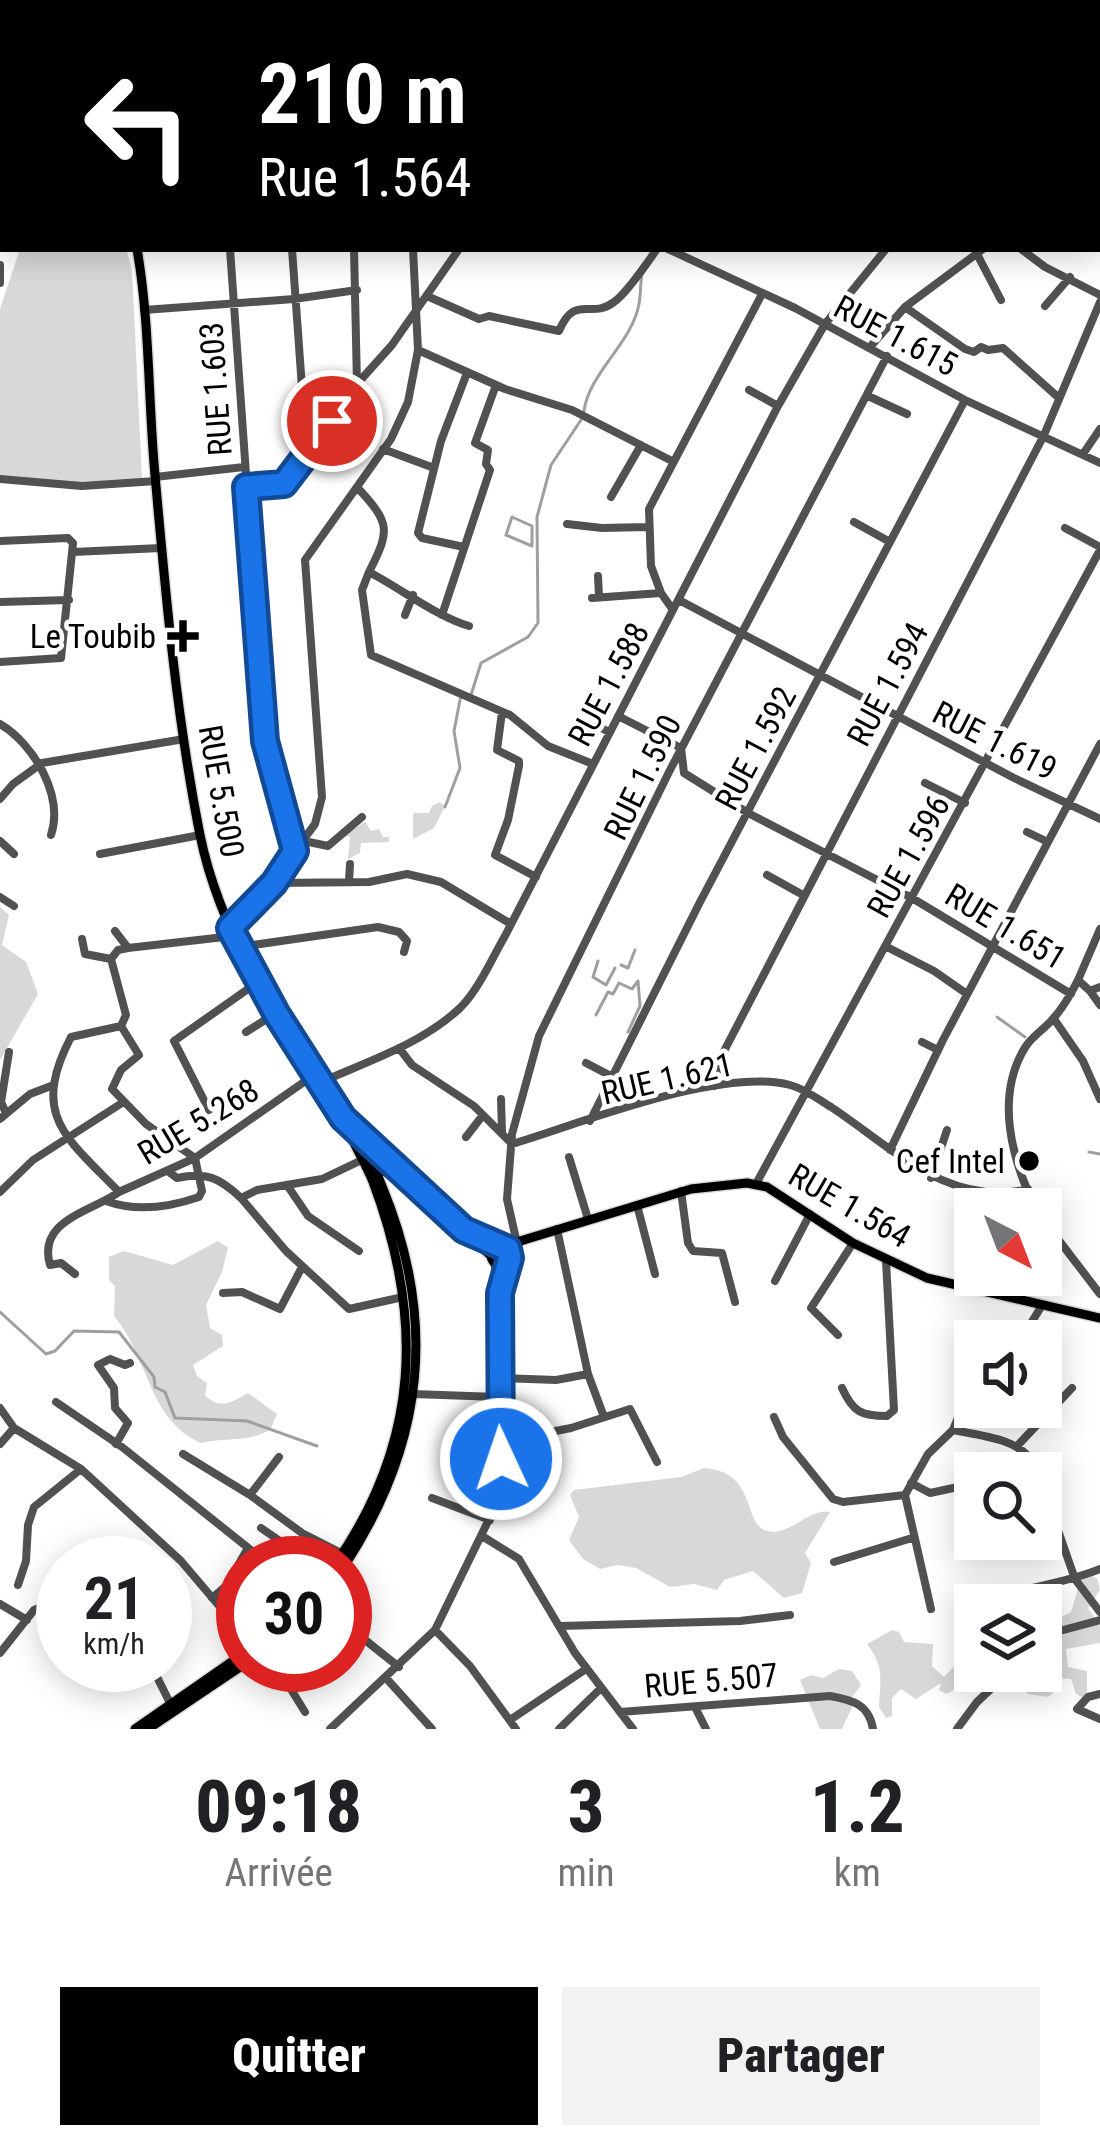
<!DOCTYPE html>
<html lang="fr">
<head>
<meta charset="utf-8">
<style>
	:root { --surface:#fff; --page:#f2f2f2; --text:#202124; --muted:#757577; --accent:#000 }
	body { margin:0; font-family:"Roboto Condensed",sans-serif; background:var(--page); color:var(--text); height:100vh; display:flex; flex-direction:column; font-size:45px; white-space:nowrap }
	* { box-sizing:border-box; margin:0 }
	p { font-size:39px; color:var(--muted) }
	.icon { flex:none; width:66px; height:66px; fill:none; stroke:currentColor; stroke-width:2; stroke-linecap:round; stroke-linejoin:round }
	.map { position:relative; height:1729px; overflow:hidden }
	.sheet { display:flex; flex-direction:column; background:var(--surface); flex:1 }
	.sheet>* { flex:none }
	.guide { position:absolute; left:0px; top:0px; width:1101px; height:252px; box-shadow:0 6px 30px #0003; background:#000; color:#fff; overflow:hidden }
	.needle { width:78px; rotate:138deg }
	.tools { position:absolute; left:954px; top:1188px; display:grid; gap:24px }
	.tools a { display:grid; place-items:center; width:108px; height:108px; border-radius:0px; background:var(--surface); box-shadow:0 6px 30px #0003; font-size:60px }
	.speed { position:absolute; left:36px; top:1536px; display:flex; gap:24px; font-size:60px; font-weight:700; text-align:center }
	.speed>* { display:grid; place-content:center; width:156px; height:156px; border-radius:50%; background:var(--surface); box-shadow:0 6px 30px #0003; line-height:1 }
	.speed small { font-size:30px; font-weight:400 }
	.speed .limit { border:18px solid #d22; background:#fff; color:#111 }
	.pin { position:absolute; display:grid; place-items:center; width:102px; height:102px; color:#fff; margin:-51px; border:6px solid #fff; border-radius:50%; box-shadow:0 3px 12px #0007 }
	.me { position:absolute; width:132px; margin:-66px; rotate:357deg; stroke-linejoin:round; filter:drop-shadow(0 0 9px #0008) }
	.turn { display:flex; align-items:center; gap:42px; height:252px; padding:0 60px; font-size:54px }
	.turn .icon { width:156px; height:156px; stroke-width:2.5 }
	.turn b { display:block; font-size:84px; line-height:102px }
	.eta { display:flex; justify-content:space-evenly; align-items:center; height:204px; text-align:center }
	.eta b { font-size:72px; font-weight:800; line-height:84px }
	.button { display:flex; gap:24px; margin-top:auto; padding:24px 60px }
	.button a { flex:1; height:138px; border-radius:0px; background:var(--accent); color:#fff; font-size:48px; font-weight:800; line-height:138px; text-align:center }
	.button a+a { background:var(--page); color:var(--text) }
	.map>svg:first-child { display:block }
	.green { fill:#d8d8d8 }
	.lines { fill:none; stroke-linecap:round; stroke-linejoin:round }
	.stream { stroke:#9f9f9f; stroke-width:3 }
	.major-casing { stroke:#dbdbdb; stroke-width:12 }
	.minor { stroke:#515151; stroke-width:8 }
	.major { stroke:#000; stroke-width:9 }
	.route-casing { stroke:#114b97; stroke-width:30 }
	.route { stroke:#1a73e8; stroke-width:21 }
	.poi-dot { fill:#000; stroke:#fff; stroke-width:4.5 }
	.labels { text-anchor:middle; stroke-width:9; stroke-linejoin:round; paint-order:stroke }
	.street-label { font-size:33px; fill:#000; stroke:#fff }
	.poi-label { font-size:33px; fill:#000; stroke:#fff; text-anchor:end }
</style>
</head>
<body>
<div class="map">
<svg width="1100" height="1729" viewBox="0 0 1100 1729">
	<rect width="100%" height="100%" fill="#fff"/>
	<path class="green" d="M20,249H126L132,269L142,478L78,487L0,478V309Z
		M440,802L445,806L434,828L413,839V813H429L432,806Z
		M365,822L371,831L379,829L383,837H389V842L361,843L360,853L348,859L350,837L344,835Z
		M0,907L9,915L2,945L26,962L38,994L0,1060Z
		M218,1241L228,1248L222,1272L206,1305L210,1328L222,1335L223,1346L193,1365L197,1376L207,1383L205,1395C220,1411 232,1402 248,1393L277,1414L270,1430C246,1443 227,1437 201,1443C148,1420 149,1357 114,1316L115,1286L109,1280V1257L124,1251L173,1265Z
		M704,1468C758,1472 742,1524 767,1531C789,1537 810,1507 830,1512L805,1553L811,1563L802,1593L784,1598L753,1571L724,1580L717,1590L694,1584L670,1587L636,1568L618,1565L600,1569L583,1559L569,1540L579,1517L570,1495L574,1490L681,1477Z
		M1088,1575L1097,1578L1100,1590L1088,1608L1100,1626V1643L1066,1649L1068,1667L1087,1671V1693L1082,1697L1076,1694L1071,1679L1054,1678L1053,1693L1048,1697L1028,1694L1020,1686L1041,1671L1039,1593L1044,1596L1049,1613L1063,1616L1071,1612L1080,1581Z
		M892,1630L899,1632L904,1642L933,1644L932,1666L944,1677L964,1656H975V1671H985L978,1680L946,1694L939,1690L941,1683L916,1699L901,1689L892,1698V1716L886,1718L879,1707C880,1681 885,1667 867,1644Z
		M839,1669L852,1671L861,1685L850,1700L853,1705L842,1729H820L800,1680L811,1675L823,1678Z"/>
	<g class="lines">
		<path class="stream" d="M866,3L870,0
			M584,411C589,373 632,343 639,304C641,294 640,284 642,274
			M512,517L532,526V546L506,535Z
			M471,695L481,663L528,637L538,623L537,517L551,465L581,420
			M445,807L460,768L454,731L461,695
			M598,961L593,977L606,985L615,968
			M621,965L628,968L635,950
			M596,1015L608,992L613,994L619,983L632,989L638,981L640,1006L628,1032
			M997,1017L1025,1037
			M1089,1152L1100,1154
			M0,1312L46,1354L55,1351L74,1331L119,1332L154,1377L155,1387L165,1392L175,1418L247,1421L317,1446"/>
		<defs>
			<path id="major" d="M119,3L120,0
				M0,100H3
				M137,249C150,323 148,400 155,475C166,598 176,714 200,835C220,933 277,1020 332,1102C340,1115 352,1124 360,1137C370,1152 375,1170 382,1186C438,1321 424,1444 345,1565
				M369,1158C413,1159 445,1231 501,1245
				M375,1169L410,1179
				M467,1234L491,1256
				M491 1255a10 10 0 1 1 20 0a10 10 0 1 1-20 0Z
				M504,1246L691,1189L747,1183L767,1187L853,1243L927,1278L1100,1318
				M336,1563C420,1441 424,1318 373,1182C365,1162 353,1144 345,1123
				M135,1729L243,1654
				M148,1729L243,1665"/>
		</defs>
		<use href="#major" class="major-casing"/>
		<path class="minor" d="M365,0V3
			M433,0L436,3
			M526,0L530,3
			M656,0L659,3
			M750,0L753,3
			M789,0L792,3
			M971,0L974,3
			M310,3L311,0
			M376,3L378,0
			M447,3L449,0
			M778,3L780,0
			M1098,37L1100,38
			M1098,85L1100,87
			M1098,121L1100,119
			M0,169L3,168
			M1098,206L1100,207
			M292,249L307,457
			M354,249L357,384
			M668,249L795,308L965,400L1100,463
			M1021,249L1045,267L1100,295
			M977,254L1001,300
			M0,265V283
			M427,296L479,319L489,316L559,331C575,293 591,320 614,302C627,293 647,263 657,249
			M1045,306L1070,277
			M905,307L965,349L974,352L981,347L988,350L1003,348L1059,398
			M144,310L294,299L357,290
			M870,347L905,307L983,249
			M418,350L505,389L572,410L672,461
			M749,390L778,406
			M868,396L907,414
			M383,449L434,468
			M1083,454L1100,429
			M155,477L244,467
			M0,479L82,486L156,481
			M246,487L287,481L357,384L392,345L459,249
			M357,487C390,523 391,529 369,572C400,588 439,618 469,626
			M611,497L641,445
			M854,522L890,542
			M567,524L602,528L647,527
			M1065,528L1100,547
			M0,541L68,538L73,543L61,658L0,662
			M464,547L422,538L418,533L441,441L467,373
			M73,552L161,548
			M369,572L362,590L371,655L510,715L548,746L593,764
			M598,576L599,596
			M592,598L661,593
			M679,600L1014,778L1100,819
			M0,602L69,600
			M673,610L661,593L651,566L649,509L762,294
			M405,615L413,595
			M442,615L490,470L486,464L488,450L475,443L496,385
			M502,712L497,750L519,761V766L508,820L495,855L536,877
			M618,716L681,748L684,773L748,813L912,898L1071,994
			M580,717L609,732
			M0,724C34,744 64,796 51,835
			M925,783L965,803
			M0,799L13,784L42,763L184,739
			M1027,832L1048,842
			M0,841L14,854
			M304,841L328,846L362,817
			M295,851L315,824L322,797L305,560L391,439L408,402L418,350L413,249
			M100,854L200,835
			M767,875L803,895
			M349,881L350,864
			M276,883L369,882L407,874L441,882L511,924
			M0,897L14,906
			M229,928L275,883L295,851L265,741L230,249
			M115,931L128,948
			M82,939L85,954L111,959
			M885,946L934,971L967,994
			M239,947L378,927L399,932L407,941L404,952
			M1078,980L1100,929
			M1090,991L1100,1005
			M1054,1019L1083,1061L1100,1099
			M121,1026L71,1037C30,1116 66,1137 119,1192L195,1158L314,1075
			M246,1032L276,1013
			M922,1042L938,1050
			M399,1048L412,1065L474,1106L512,1144C582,1123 720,1067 790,1085C805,1089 818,1099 831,1107C892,1147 948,1208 1028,1189
			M586,1063L611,1076
			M319,1083C366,1062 422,1044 460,1008C479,989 491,960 505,936L778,406L825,324L886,249
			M714,1086L722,1055L1044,435L1100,302
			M501,1099L502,1132
			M209,1110L174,1041L258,982
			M6,1113L1,1102L9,1052
			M0,1119L30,1094L51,1086
			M590,1121L700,902L965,400
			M466,1137L483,1115
			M890,1150L943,1040L1100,744
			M569,1157L588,1219
			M364,1159L322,1179L257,1190L241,1198L286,1251L349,1309L403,1297
			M169,1172L177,1178C206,1172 219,1177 241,1198
			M931,1178L947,1130
			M756,1184L1100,550
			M287,1185L308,1216L359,1251
			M681,1191L688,1243L693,1251L722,1253L735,1302
			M0,1192L33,1160L122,1103
			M106,1201C136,1212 170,1207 199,1197L202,1191L195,1158L146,1124L112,1089L121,1070L139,1055L121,1026L126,1015L111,959L118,950L128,948L233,936
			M637,1205L655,1274
			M1036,1209C1012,1161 994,1096 1026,1046C1033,1036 1044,1029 1052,1020C1063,1008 1071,994 1078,980L1090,991L1100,987
			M1041,1217L1100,1294
			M557,1229L588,1374L604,1417
			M516,1239L507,1199L512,1134L539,1036L669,772L887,356
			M1041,1248L1060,1244
			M75,1274L61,1263L50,1265C37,1220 91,1212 119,1192
			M775,1281L810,1214
			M501,1291L508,1262
			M223,1293L242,1292L280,1309L302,1267
			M838,1335L811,1308L853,1243
			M1020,1341L1041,1307
			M498,1378L556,1380L588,1374
			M842,1388C853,1412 861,1416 887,1416L894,1410L886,1261
			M413,1394L498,1397
			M56,1402L122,1447L267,1563
			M0,1408L14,1428
			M774,1417L783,1437L833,1499L843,1502L905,1495
			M953,1430C986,1437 1026,1438 1038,1473
			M500,1442L571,1428L630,1409L657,1462
			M0,1444L14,1428L81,1469L181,1561L243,1634
			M116,1444L128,1423L115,1408L114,1388L98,1365L110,1359L125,1365L130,1363
			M1018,1445L1072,1388
			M183,1454L250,1495
			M279,1457L250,1495L302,1533L343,1554
			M1041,1482L1075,1579L1100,1612
			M911,1483L930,1493L958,1487L975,1513
			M432,1498L490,1520
			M261,1528L312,1563
			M482,1536L519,1559L575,1653L620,1712L830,1696C852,1700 869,1704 873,1729
			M989,1539L994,1548
			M834,1562L912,1538
			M18,1585L26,1561L28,1525L34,1507L81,1469
			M1003,1595C1036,1586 1069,1582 1100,1569
			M212,1598L226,1586L248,1548
			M0,1604L27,1620
			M931,1609L905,1495L928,1454L953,1430L961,1410L975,1396
			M165,1614L176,1607
			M345,1624L399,1667
			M561,1626L740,1621L790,1615
			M435,1630L470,1666L516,1729
			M1041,1636L1100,1620
			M0,1653L34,1610L63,1598
			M151,1665L171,1705
			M276,1665L305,1712
			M386,1678L432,1729
			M1100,1694L1088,1697L1077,1709L1100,1719
			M695,1707L706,1729
			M620,1712L633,1729
			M510,1720L586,1669
			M330,1729L435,1630L494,1509L501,1459L500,1293L494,1262
			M559,1729L600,1689
			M957,1729L977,1702L1010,1671"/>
		<use href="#major" class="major"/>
	</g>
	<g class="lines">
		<defs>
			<path id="route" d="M332,421L284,484L246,487L265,741L295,851L274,883L230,928L276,1013L343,1118L464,1230L508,1249L510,1258L500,1293L501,1459"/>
		</defs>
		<use href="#route" class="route-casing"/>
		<use href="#route" class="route"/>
	</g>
	<g class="poi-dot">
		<path d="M177 618h12v12h12v12h-12v12h-12v-12h-12v-12h12z"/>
		<circle cx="1029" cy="1161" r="12"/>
	</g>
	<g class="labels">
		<g class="street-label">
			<text transform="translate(896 335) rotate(28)" y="12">RUE 1.615</text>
			<text transform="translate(215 389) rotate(-94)" y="12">RUE 1.603</text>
			<text transform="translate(608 684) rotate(-62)" y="12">RUE 1.588</text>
			<text transform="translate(887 684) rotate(-62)" y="12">RUE 1.594</text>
			<text transform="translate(995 740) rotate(27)" y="12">RUE 1.619</text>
			<text transform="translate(755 748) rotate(-62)" y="12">RUE 1.592</text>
			<text transform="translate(642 777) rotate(-64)" y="12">RUE 1.590</text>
			<text transform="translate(222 791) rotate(80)" y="12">RUE 5.500</text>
			<text transform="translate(908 856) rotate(-61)" y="12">RUE 1.596</text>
			<text transform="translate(1006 926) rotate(31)" y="12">RUE 1.651</text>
			<text transform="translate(667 1078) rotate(-13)" y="12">RUE 1.621</text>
			<text transform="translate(198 1121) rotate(-31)" y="12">RUE 5.268</text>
			<text transform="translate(850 1205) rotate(30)" y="12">RUE 1.564</text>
			<text transform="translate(711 1680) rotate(-5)" y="12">RUE 5.507</text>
		</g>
		<g class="poi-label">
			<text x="156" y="648">Le Toubib</text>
			<text x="1005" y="1173">Cef Intel</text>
		</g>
	</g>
</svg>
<div class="tools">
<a><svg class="needle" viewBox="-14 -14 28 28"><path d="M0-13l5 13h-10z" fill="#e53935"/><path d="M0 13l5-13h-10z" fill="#757577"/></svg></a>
<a><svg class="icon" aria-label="sound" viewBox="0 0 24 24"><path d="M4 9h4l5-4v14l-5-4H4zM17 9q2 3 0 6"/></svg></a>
<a><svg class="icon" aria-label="search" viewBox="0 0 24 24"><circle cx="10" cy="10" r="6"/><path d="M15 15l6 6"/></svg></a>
<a><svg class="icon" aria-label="layers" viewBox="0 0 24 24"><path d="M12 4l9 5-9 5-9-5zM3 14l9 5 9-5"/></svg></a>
</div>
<div class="speed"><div>21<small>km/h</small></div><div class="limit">30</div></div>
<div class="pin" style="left:332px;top:421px;background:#d93025"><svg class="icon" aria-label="arrive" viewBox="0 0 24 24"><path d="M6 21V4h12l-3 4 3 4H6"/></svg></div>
<svg class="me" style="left:501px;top:1459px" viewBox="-20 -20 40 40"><circle r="17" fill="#1a73e8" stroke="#fff" stroke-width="3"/><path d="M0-11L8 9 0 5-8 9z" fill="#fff"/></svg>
<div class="guide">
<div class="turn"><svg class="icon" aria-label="left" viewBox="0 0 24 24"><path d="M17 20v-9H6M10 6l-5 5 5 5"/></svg><div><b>210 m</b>Rue 1.564</div></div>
</div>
</div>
<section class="sheet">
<div class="eta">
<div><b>09:18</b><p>Arrivée</p></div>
<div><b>3</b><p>min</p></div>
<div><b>1.2</b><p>km</p></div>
</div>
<div class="button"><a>Quitter</a><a>Partager</a></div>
</section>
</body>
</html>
